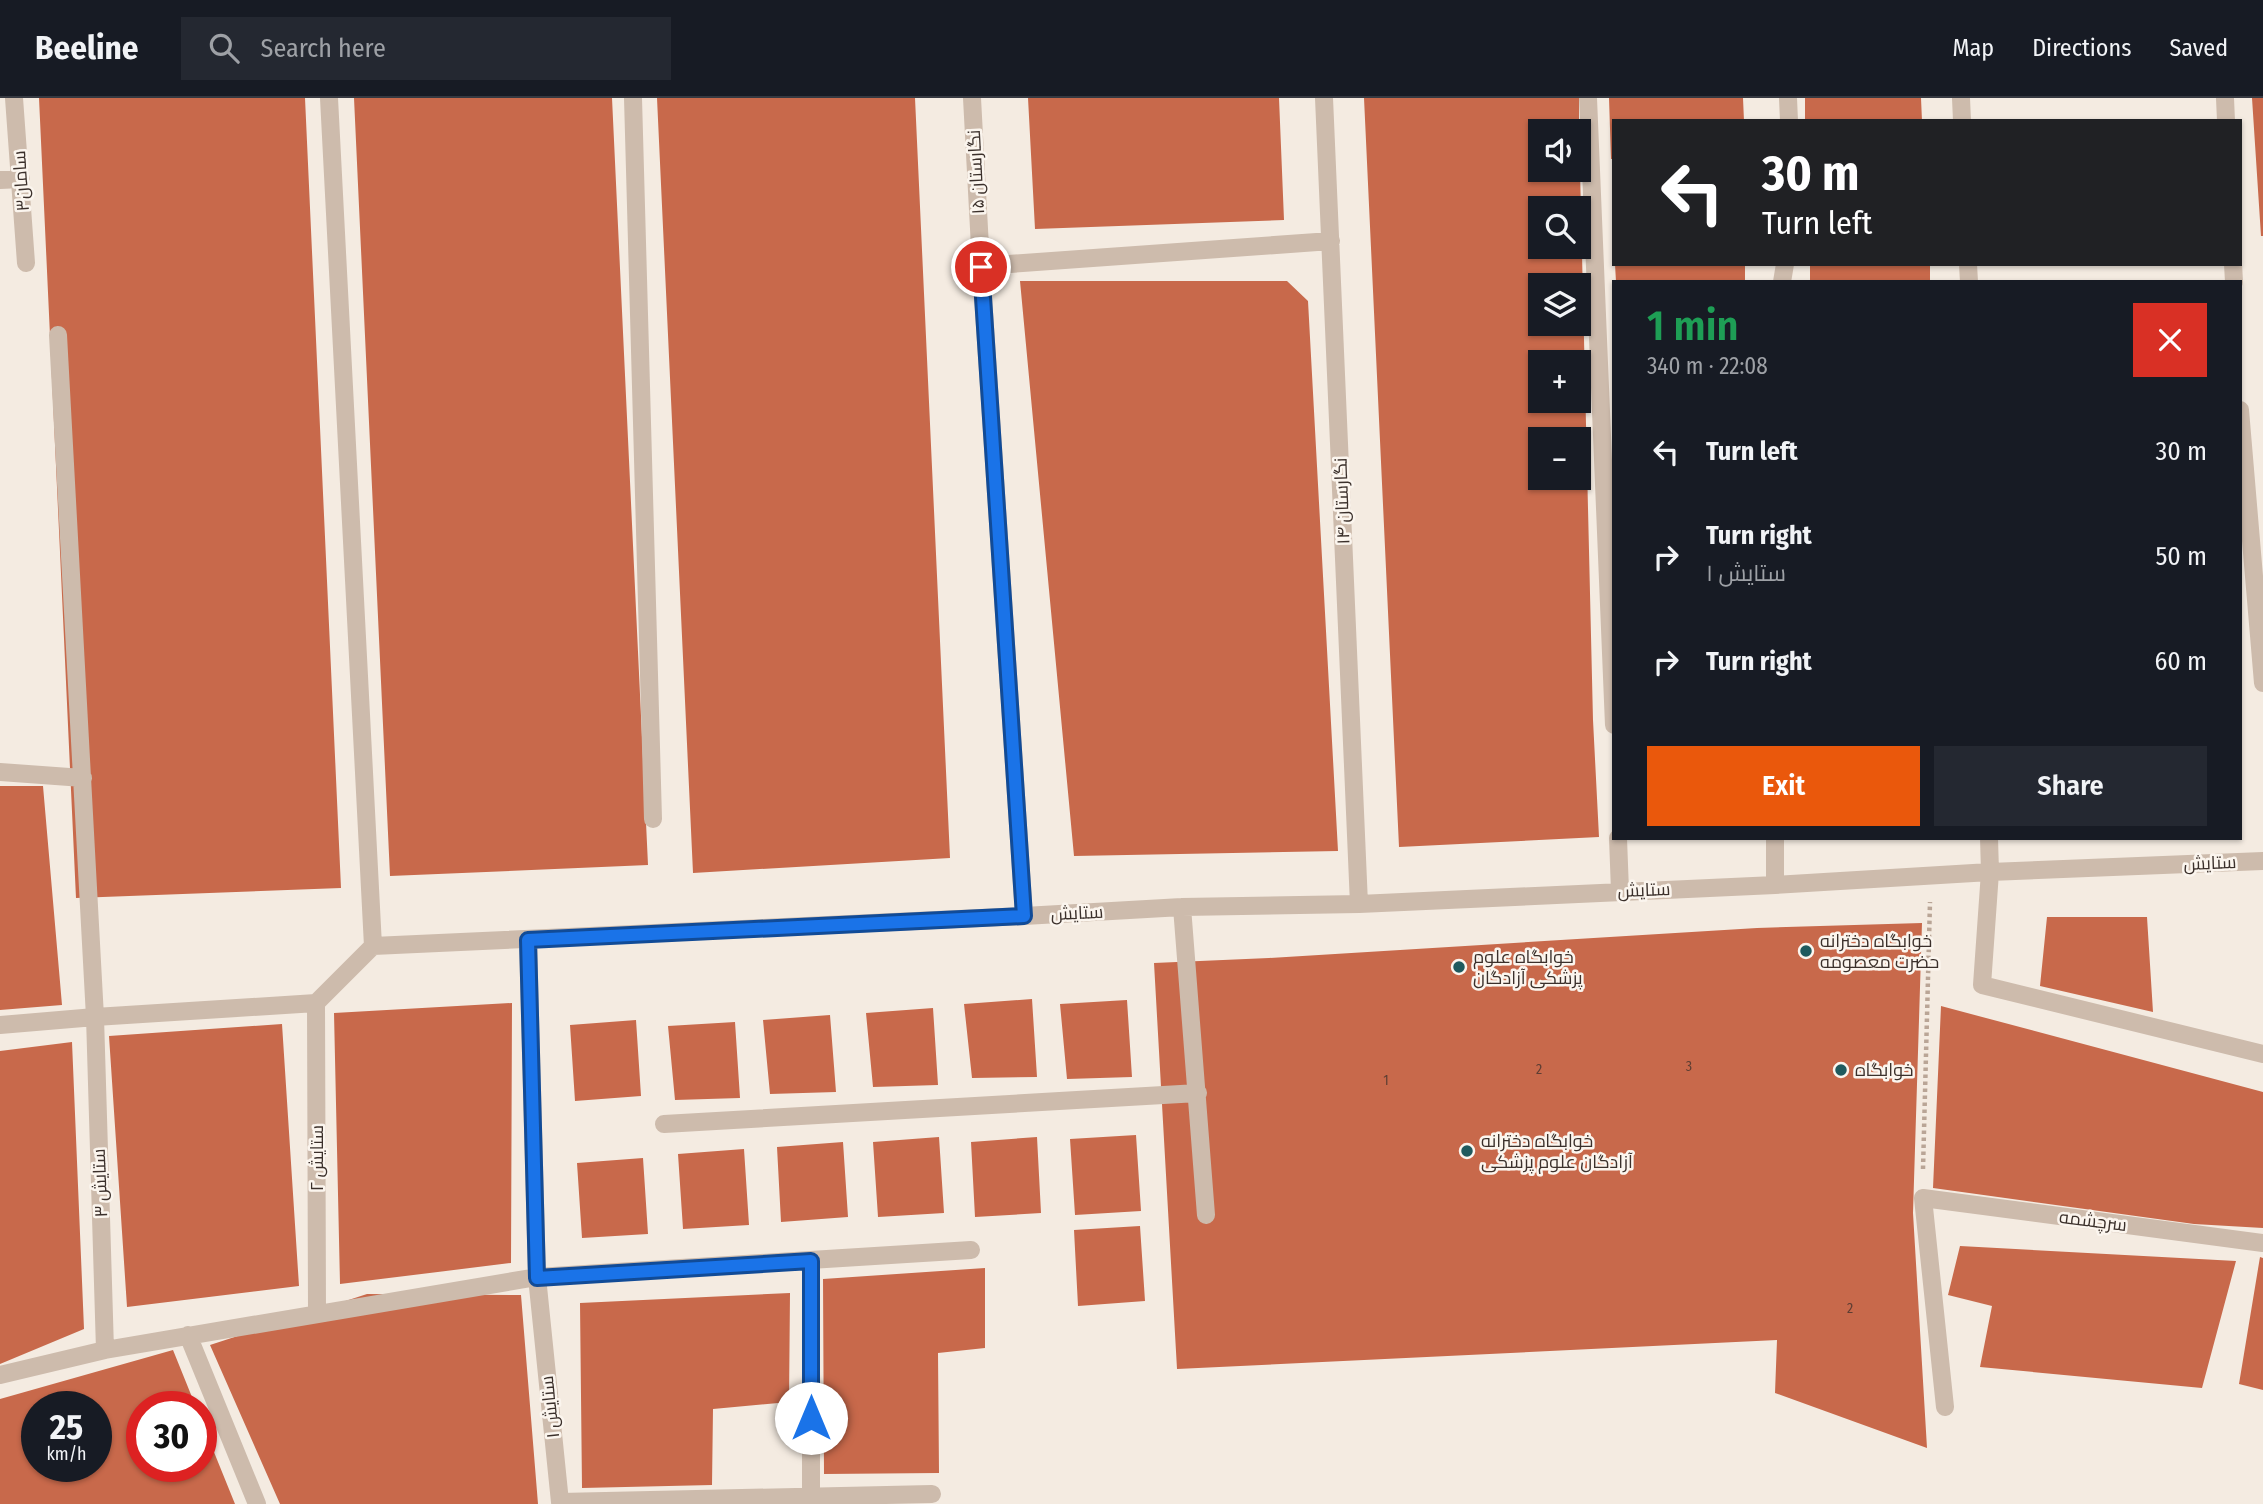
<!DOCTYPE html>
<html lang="en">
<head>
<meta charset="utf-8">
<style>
	:root { --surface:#171b24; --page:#242831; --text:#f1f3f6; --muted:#9ea1a6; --line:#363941; --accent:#ea580c }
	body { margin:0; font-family:"Fira Sans Condensed",Cairo,sans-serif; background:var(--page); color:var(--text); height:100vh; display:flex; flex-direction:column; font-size:26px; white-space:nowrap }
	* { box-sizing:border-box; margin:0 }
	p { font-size:23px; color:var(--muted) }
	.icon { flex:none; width:38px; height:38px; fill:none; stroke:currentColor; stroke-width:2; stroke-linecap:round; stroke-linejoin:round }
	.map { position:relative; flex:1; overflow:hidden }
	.panel { position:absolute; left:1612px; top:182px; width:630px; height:560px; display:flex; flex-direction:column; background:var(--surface); border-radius:0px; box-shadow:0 2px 5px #0004 }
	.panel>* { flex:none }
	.guide { position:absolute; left:1612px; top:21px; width:630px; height:147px; border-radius:0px; box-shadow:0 2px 5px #0004; background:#202124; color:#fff; overflow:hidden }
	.controls { position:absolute; left:1528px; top:21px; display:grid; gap:14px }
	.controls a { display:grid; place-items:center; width:63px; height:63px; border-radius:0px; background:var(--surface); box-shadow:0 2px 5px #0004; font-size:35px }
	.speed { position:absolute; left:21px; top:1293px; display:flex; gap:14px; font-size:35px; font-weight:700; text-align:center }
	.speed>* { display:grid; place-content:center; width:91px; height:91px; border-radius:50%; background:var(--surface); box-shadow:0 2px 5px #0004; line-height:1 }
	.speed small { font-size:18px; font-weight:400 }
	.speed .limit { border:10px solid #d22; background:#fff; color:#111 }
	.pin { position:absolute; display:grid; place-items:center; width:60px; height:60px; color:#fff; margin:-30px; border:4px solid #fff; border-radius:50%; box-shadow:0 2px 7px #0007 }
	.me { position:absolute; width:77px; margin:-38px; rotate:0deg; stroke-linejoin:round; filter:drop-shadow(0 0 5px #0008) }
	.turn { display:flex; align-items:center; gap:24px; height:147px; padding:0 35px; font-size:32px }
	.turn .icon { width:91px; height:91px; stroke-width:2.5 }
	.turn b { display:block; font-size:49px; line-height:60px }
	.round { display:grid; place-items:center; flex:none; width:74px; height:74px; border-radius:0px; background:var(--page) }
	.overview { display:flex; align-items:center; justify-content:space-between; height:119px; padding:0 35px }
	h1 { font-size:42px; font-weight:600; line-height:52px; color:#1e9e55 }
	.action { display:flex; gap:14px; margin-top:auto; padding:14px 35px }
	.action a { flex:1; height:80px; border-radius:0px; background:var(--accent); color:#fff; font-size:28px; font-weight:600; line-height:80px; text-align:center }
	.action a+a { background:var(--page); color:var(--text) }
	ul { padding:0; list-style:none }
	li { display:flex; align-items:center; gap:21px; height:105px; padding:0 35px }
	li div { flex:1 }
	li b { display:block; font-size:26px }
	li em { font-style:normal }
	header { display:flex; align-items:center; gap:42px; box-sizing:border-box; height:98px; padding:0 35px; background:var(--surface); border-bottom:2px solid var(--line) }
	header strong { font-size:33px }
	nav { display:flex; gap:38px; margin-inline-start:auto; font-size:24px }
	.search { width:490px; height:63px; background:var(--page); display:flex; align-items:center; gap:18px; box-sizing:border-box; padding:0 24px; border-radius:0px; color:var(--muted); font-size:26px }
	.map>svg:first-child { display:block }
	.building { fill:#c8694b; fill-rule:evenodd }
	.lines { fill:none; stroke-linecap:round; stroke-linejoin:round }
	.path { stroke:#b9a596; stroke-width:4.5; stroke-dasharray:3.5 3.5; stroke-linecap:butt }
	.street { stroke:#cdbbac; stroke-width:18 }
	.route-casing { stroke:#114b97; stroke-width:18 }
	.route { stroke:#1a73e8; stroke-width:12 }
	.poi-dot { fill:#1f5a5e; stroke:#fbf5ee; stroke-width:2.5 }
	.labels { text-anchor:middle; stroke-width:5; stroke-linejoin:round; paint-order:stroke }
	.number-label { font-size:14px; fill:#5e3e33 }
	.street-label { font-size:18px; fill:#3b302b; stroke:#fbf5ee }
	.poi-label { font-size:18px; fill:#3b302b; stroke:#fbf5ee; text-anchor:start }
</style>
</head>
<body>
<header>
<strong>Beeline</strong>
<div class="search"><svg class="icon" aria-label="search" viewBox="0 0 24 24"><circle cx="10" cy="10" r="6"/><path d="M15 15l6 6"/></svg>Search here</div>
<nav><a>Map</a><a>Directions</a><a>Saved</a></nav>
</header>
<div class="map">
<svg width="2263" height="1406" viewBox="0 0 2263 1406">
	<rect width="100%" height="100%" fill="#f4ebe1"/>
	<path class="building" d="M39,0H305L341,790L76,800Z
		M354,0H612L648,767L390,778Z
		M657,0H915L950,760L693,775Z
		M1028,0H1279L1284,122L1035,131Z
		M1364,0H1579V33H1540V72H1580L1593,622L1599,739L1399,749ZM1540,110H1578V149H1540ZM1540,187H1578V226H1540ZM1540,264H1578V303H1540ZM1540,341H1578V380H1540Z
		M1609,0H1743L1744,23H1614V61H1611Z
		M1805,0H1921L1922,23H1805Z
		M2252,0H2263V138H2261Z
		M1615,166H1745V184H1616Z
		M1810,166H1930V184H1810Z
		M1020,183H1287L1308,203L1338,753L1074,758Z
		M0,688H43L62,907L0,912Z
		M2047,819H2147L2153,914L2040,888Z
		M1922,825L1913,1115L1927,1350L1775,1295L1777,1242L1177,1271L1154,865L1269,860L1757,830Z
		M1032,901L1037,979L972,980L964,906Z
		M1127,902L1132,979L1067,981L1060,906Z
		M512,905L511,1165L340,1186L334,915Z
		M1941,908L2263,994V1130L2194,1126L1933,1090Z
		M933,910L938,987L873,989L866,915Z
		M830,917L836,994L770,996L763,922Z
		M636,922L641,998L575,1003L570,927Z
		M735,924L740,1000L675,1002L668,928Z
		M282,926L299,1188L127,1209L109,938Z
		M72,944L84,1231L0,1266V953Z
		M1136,1037L1141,1113L1075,1117L1070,1041Z
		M939,1039L944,1115L878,1119L873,1044Z
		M1037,1039L1041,1115L975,1119L971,1044Z
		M843,1044L848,1119L781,1124L777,1049Z
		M744,1051L749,1127L683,1131L678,1056Z
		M643,1060L648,1136L582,1140L577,1065Z
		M1140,1128L1145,1203L1078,1208L1074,1132Z
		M1960,1148L2236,1163L2202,1290L1980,1269L1992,1208L1948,1197Z
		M2260,1159L2263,1160V1292L2239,1286Z
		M985,1170V1250L938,1255L939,1375L824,1376L823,1181Z
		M790,1195L789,1304L713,1311L712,1387L582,1390L580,1205Z
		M367,1196L521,1197L538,1406H280L210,1247Z
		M173,1252L196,1309H142V1368H201V1322L235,1406H0V1301ZM37,1309H96V1368H37Z"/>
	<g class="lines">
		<path class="path" d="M1923,1071L1930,804"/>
		<path class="street" d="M14,0L26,165
			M329,0L373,848
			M633,0L653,721
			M972,0L981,168L1024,818
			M1324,0L1359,806
			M1588,0L1614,627
			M1788,0L1789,23
			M1961,0L1962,23
			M2225,0L2226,23
			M0,82L21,81
			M1968,166L1969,184
			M2233,166L2234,184
			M981,168L1331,143
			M1782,184L1785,166
			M58,237L95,919L316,905L373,848L1024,818L1182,809L1359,806L1775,787L1990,774L2263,763
			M2240,312L2263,585
			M0,674L83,680
			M1618,740L1620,793
			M1775,740V787
			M1989,740L1990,774L1982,887L2263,956
			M1182,809L1206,1117
			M528,842L537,1179L560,1404L932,1396
			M316,905L317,1215
			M0,927L95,919L105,1252
			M664,1026L1198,995
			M811,1163V1398
			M188,1237L257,1406
			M0,1277L105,1252L537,1179L971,1152
			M1945,1309L1923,1100L2263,1145"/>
	</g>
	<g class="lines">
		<defs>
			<path id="route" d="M811,1320V1163L537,1180L528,842L1024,818L981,169"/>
		</defs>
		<use href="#route" class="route-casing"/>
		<use href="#route" class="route"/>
	</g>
	<g class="poi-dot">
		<circle cx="1806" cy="853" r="7"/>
		<circle cx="1459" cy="869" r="7"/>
		<circle cx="1841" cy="972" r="7"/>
		<circle cx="1467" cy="1053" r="7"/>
	</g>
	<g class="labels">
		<g class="number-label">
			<text x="1689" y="973">3</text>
			<text x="1539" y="976">2</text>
			<text x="1386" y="987">1</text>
			<text x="1850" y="1215">2</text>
		</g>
		<g class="street-label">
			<text transform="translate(976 74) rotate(-93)" y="6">نگارستان ۱۵</text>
			<text transform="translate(21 83) rotate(-94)" y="6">سامان۳</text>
			<text transform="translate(1342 403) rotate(-92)" y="6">نگارستان ۱۴</text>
			<text transform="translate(2210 765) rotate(-2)" y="6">ستایش</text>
			<text transform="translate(1644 792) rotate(-2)" y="6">ستایش</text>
			<text transform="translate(1077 815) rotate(-3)" y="6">ستایش</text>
			<text transform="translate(317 1060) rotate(-90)" y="6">ستایش ۲</text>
			<text transform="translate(100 1085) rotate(-92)" y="6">ستایش ۳</text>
			<text transform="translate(2093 1123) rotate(7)" y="6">سرچشمه</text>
			<text transform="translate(550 1309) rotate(-96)" y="6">ستایش ۱</text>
		</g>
		<g class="poi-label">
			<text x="1820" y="849">خوابگاه دخترانه<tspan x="1820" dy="21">حضرت معصومه</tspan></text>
			<text x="1473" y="865">خوابگاه علوم<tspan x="1473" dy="21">پزشکی آزادگان</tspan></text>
			<text x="1855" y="978">خوابگاه</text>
			<text x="1481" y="1049">خوابگاه دخترانه<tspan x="1481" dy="21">آزادگان علوم پزشکی</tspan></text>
		</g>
	</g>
</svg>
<div class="controls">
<a><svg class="icon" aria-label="sound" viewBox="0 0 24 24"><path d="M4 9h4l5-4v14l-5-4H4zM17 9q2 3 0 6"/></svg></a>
<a><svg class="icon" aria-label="search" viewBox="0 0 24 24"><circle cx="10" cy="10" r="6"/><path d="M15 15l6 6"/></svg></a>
<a><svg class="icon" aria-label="layers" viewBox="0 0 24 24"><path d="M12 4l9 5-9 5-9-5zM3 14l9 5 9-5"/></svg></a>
<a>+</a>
<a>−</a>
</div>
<div class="speed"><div>25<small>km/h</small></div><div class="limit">30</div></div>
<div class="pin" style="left:981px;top:169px;background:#d93025"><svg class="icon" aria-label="arrive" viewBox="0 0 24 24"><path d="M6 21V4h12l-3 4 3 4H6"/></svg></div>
<svg class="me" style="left:811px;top:1320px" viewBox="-20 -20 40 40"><circle r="19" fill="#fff"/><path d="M0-13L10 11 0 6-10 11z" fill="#1a73e8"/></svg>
<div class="guide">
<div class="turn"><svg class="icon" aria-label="left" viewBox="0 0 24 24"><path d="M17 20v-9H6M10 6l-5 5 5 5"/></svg><div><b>30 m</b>Turn left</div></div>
</div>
<section class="panel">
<div class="overview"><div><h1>1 min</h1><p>340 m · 22:08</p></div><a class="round" style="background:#d93025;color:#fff"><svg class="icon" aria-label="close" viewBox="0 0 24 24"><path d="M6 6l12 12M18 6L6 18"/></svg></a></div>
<ul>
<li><svg class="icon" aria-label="left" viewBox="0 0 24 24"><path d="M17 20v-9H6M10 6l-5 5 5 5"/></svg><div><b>Turn left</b></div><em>30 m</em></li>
<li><svg class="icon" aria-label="right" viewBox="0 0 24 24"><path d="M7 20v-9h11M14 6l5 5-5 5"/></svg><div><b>Turn right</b><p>ستایش ۱</p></div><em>50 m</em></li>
<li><svg class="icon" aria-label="right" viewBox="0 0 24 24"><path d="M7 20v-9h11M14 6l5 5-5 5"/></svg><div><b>Turn right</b></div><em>60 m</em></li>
</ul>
<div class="action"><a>Exit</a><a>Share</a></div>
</section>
</div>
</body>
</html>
